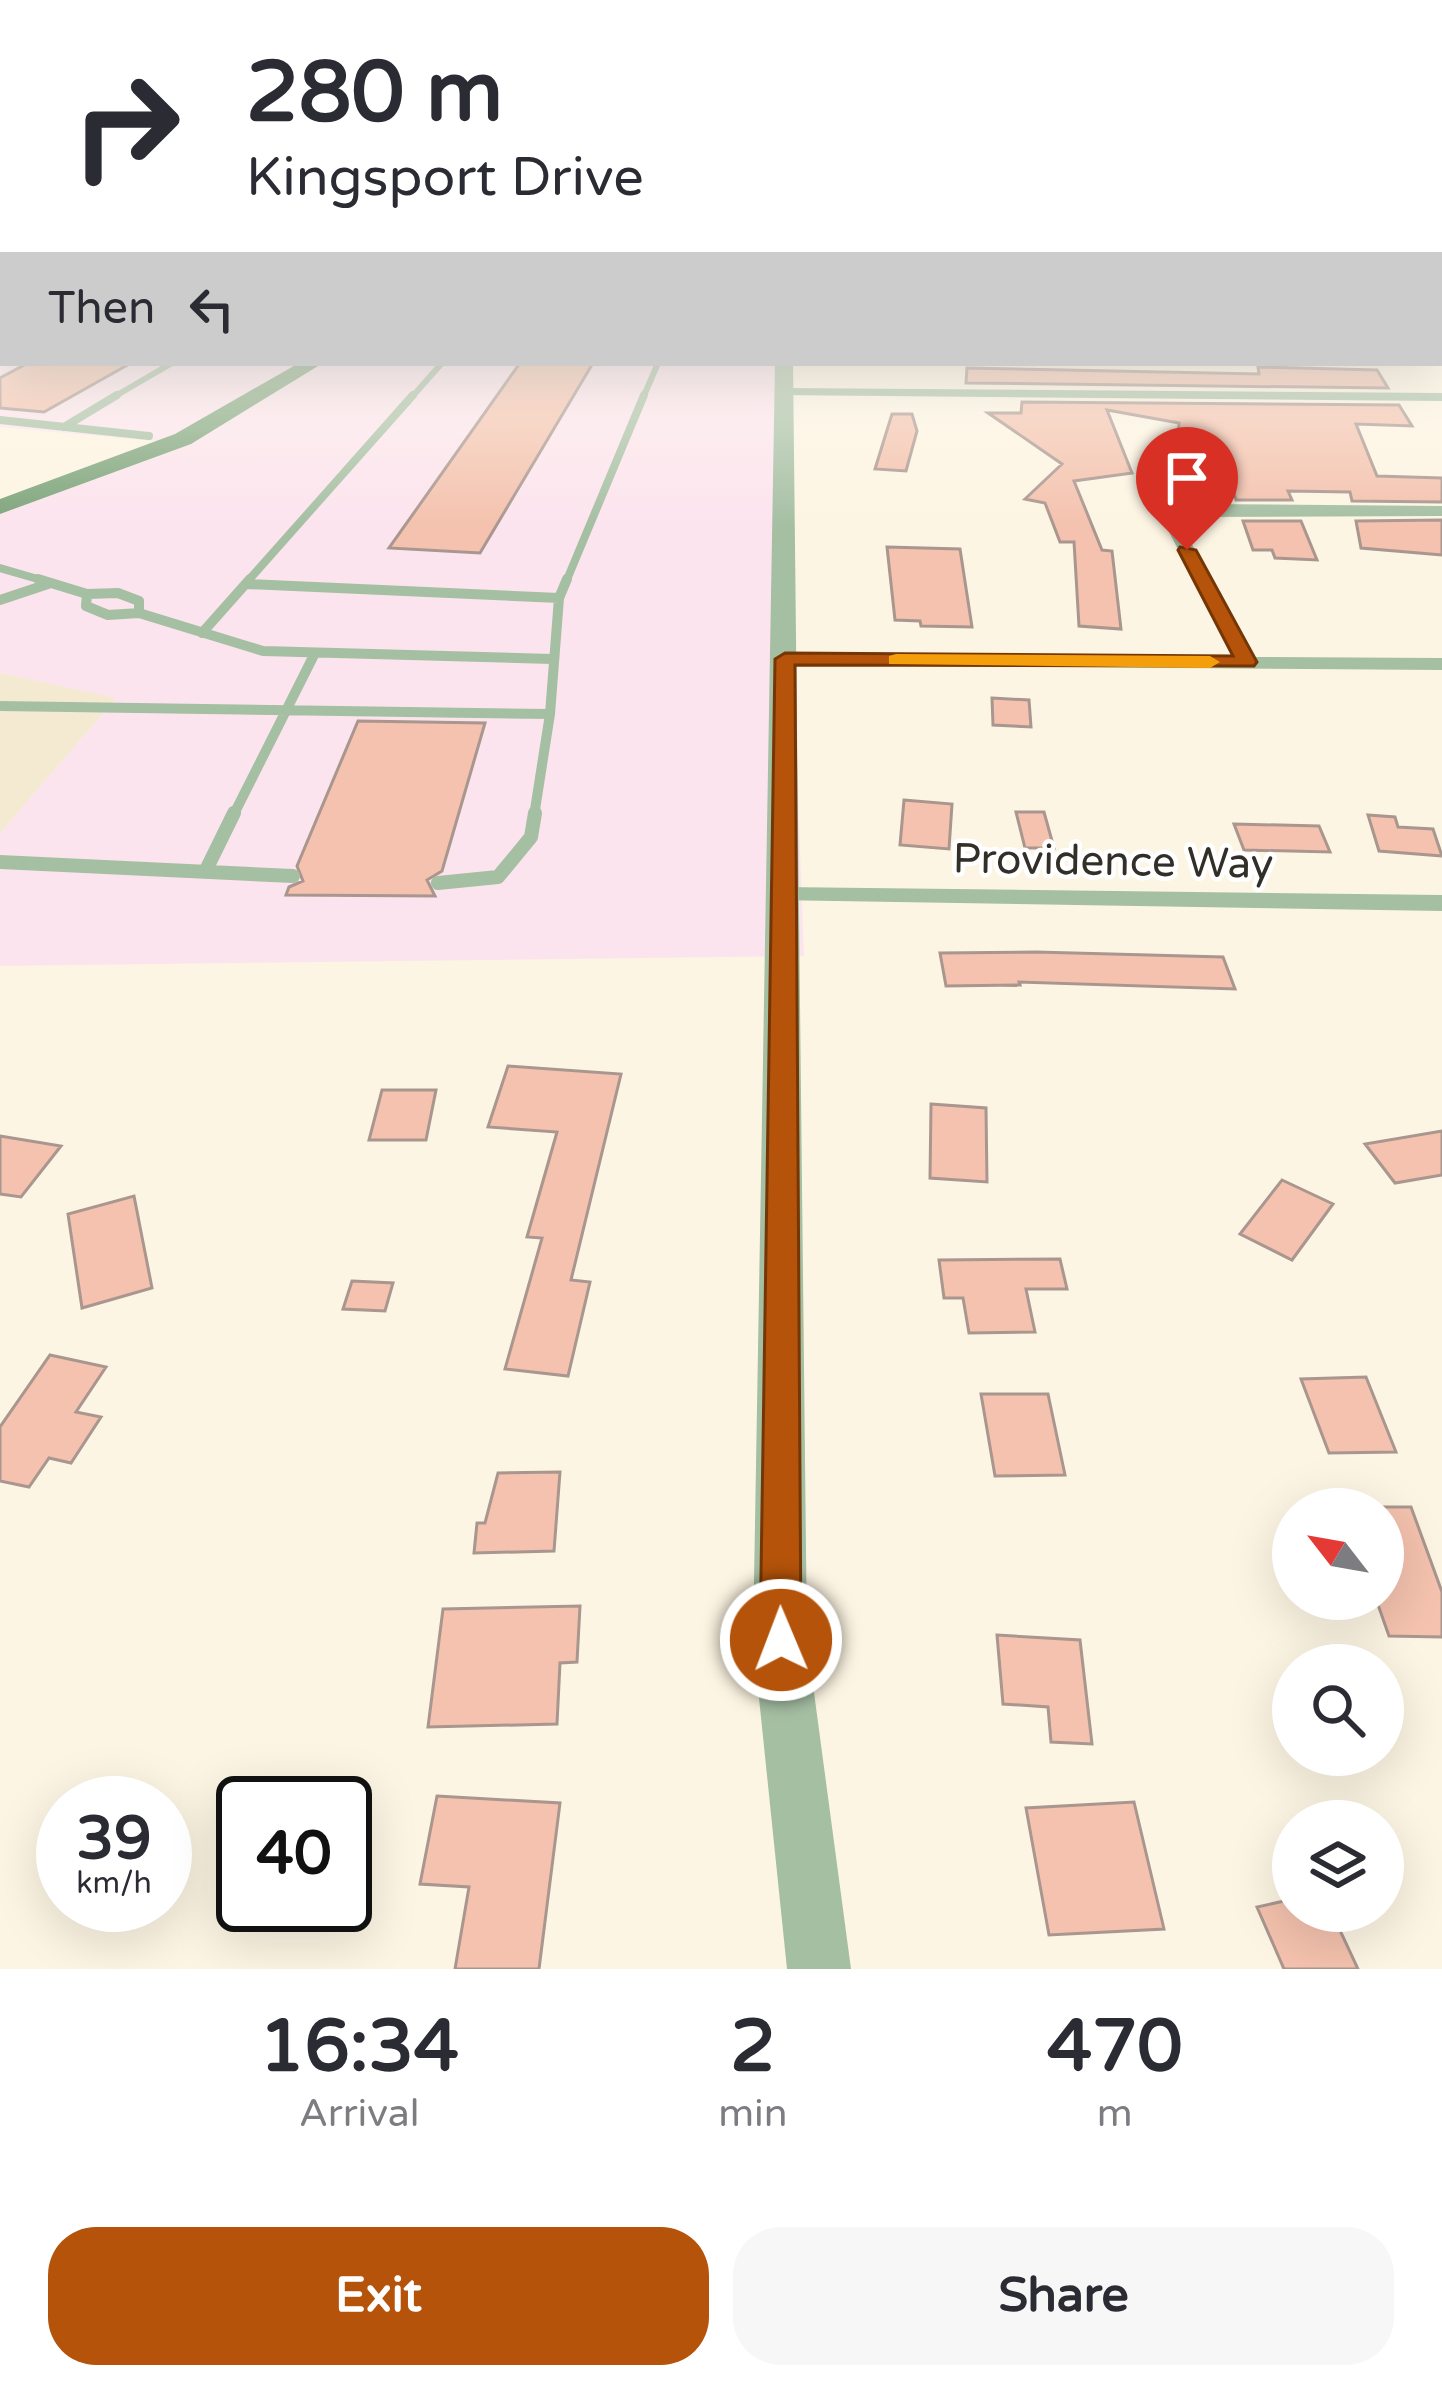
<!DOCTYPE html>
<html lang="en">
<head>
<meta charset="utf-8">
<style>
	:root { --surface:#fff; --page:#f7f7f7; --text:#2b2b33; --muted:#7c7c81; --accent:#b45309 }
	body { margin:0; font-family:"Varela Round",sans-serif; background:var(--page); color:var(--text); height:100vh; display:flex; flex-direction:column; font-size:45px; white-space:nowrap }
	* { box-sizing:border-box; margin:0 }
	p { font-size:39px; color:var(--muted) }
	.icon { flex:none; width:66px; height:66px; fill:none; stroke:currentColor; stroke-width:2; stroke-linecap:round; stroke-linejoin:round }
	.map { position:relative; height:1969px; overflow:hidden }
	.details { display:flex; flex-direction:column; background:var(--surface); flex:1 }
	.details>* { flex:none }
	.guide { position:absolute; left:0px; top:0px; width:1443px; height:366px; box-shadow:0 12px 48px #0002; background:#fff; color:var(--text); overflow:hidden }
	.needle { width:78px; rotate:301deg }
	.buttons { position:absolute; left:1272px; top:1488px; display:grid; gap:24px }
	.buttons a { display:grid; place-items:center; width:132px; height:132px; border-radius:50%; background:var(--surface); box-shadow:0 12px 48px #0002; font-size:60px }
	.speed { position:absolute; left:36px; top:1776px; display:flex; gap:24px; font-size:60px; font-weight:700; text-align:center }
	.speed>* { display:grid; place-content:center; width:156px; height:156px; border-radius:50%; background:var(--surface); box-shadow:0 12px 48px #0002; line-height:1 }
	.speed small { font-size:30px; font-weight:400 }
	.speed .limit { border:6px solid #111; border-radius:18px; background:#fff; color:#111 }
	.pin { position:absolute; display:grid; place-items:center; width:102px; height:102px; color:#fff; margin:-123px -51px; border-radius:50% 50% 50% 0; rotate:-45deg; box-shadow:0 0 12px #0007 }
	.pin .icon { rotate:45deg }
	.me { position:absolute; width:132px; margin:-66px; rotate:359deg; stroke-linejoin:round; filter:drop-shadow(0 0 9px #0008) }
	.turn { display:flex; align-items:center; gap:42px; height:252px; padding:0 48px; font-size:54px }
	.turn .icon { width:156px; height:156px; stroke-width:2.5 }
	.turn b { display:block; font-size:84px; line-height:102px }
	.then { display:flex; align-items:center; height:114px; padding:0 48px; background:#0003; gap:24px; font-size:45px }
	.eta { display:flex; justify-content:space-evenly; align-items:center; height:204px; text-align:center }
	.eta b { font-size:72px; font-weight:700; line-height:84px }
	.primary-button { display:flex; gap:24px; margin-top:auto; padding:24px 48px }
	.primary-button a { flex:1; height:138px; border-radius:48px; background:var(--accent); color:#fff; font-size:48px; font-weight:700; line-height:138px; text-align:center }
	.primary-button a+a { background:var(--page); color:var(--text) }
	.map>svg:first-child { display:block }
	.industrial { fill:#fce4ee }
	.built { fill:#f4e9d1 }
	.building { fill:#f4c2ae; stroke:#a9968f; stroke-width:3 }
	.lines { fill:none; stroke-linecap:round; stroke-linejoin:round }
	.service-far3 { stroke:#a5bfa3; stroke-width:6 }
	.service-far2 { stroke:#a5bfa3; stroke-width:8 }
	.service-far1 { stroke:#a5bfa3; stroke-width:10 }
	.service { stroke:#a5bfa3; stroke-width:14 }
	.minor { fill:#a5bfa3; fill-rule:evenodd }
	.tertiary { fill:#a5bfa3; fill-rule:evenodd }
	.secondary { fill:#7da47b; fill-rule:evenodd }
	.route { fill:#b45309; stroke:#753606; stroke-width:3 }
	.slow { fill:#f59e0b }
	.labels { text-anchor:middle; stroke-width:9; stroke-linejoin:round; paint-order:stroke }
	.street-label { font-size:42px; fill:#322f29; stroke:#fff }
</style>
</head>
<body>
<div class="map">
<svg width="1442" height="1969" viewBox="0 0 1442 1969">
	<rect width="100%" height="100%" fill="#fdf5e3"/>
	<path class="industrial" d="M0,252L3,363H782L804,956L0,966V833L115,699L0,673V502L165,442L0,427Z"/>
	<path class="built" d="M0,673L116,698L0,833Z"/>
	<path class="building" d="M28,363H131L44,412L0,408V378Z
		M520,363H593L480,553L389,548Z
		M1258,367L1377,370L1388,388L966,383L967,368L1259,374Z
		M1022,402L1399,405L1412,426L1356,424L1377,476L1442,478V502L1352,501L1350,492L1288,491L1292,500H1236L1232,486L1174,481L1179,423L1107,410L1132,473L1074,481L1102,550L1112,551L1121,629L1079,626L1074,542H1060L1045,503L1025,499L1062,464L988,413H1021Z
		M892,414H912L917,431L906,471L875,469Z
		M1442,520V555L1361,548L1356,521Z
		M1243,521H1301L1317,560L1275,558L1272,550H1253Z
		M887,547L960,549L972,627L921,626L920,621L895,620Z
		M992,698L1029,700L1031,727L993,725Z
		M358,721L485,723L442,871L427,880L435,896L286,895L289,887L303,881L297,866Z
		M904,800L952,804L949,849L900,845Z
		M1016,812H1044L1054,848H1025Z
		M1368,815L1395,817L1398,827L1433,829L1442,856L1379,851Z
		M1234,824L1319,826L1330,852L1244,850Z
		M1036,952L1223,957L1235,989L1019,982L1020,985L946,986L940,953Z
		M508,1066L621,1074L571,1280L590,1282L568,1376L505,1369L542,1238L527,1237L557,1132L488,1127Z
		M382,1090H436L426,1140H369Z
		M931,1104L986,1108L987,1182L930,1178Z
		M1442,1131V1175L1395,1183L1365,1144Z
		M0,1136L61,1146L21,1197L0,1194Z
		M1282,1180L1333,1204L1292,1260L1240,1234Z
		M134,1196L152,1288L82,1308L68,1214Z
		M1060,1259L1067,1289H1026L1035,1332L969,1333L963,1298H944L939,1260Z
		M352,1281L393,1283L385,1311L343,1309Z
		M50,1355L106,1367L76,1412L101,1417L71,1463L49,1458L29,1487L0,1481V1427Z
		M1366,1377L1396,1452L1329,1453L1301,1379Z
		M981,1394H1048L1065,1475L995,1476Z
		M560,1472L554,1551L474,1553L477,1523H485L498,1473Z
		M1383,1507H1411L1442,1592V1637L1389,1636L1376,1599H1383Z
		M580,1606L577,1662L560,1663L557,1724L428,1727L443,1609Z
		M997,1635L1080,1640L1092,1744L1051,1742L1048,1707L1003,1704Z
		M437,1796L560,1803L539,1969H455L469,1887L420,1884Z
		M1134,1802L1164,1929L1049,1935L1026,1808Z
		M1293,1899V1911H1331L1358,1969H1284L1257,1907Z"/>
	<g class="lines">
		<path class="service-far3" d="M112,398L172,363
			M411,398L442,363
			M643,398L658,363"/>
		<path class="service-far2" d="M0,420L149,436
			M64,427L117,395
			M0,568L48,582
			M247,582L413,395
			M566,582L644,395"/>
		<path class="service-far1" d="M38,579L87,594L118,593L139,601V613
			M246,584L559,598
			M87,594L86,606L108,615L139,613L263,651L552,659
			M0,600L51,583
			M202,633L250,579
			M0,706L550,714
			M233,816L315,653
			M534,816L550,714L559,598L567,579"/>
		<path class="service" d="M0,862L293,876
			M206,870L234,813
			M438,883L498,877L531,837L535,813"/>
		<path class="minor" d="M1440,307H1442V315H1440Z
			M783,388L1442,393V401L778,395V389Z
			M1197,504L1442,506V516L1177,517L1254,657L1442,658V670L785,665L775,659L785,653L1234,656L1159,513Z
			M783,887L1442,895V911L774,900L770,895L774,890Z"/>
		<path class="tertiary" d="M775,363H793L807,1640L851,1969H787L753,1640Z"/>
		<path class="secondary" d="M299,363H323L191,444L0,514V499L175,434Z"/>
	</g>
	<linearGradient id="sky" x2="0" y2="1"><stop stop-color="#88bef0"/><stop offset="0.48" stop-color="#fefaf2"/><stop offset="1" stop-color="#fefaf2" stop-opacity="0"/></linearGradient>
	<rect width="1442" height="528" fill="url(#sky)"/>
	<path class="route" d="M1180,547L1196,550L1257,662L1254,666L795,665L801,1640L795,1653L781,1659L766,1653L760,1640L775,659L785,653L1233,656L1178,550Z"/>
	<path class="slow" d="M896,654L1210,656L1220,662L1210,668L889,664V656Z"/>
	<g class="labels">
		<g class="street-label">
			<text transform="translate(1113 860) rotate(1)" y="15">Providence Way</text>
		</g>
	</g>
</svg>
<div class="buttons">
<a><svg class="needle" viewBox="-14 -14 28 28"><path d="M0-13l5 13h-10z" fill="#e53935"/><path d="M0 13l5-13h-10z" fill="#7c7c81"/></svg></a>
<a><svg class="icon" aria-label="search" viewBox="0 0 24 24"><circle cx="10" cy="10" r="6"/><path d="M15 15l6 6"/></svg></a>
<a><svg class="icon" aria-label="layers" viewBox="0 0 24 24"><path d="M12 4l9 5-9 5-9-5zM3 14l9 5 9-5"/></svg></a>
</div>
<div class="speed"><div>39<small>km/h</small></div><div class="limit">40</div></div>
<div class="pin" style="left:1187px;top:550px;background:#d93025"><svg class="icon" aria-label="arrive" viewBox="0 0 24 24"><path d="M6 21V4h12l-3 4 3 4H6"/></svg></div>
<svg class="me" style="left:781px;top:1640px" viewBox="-20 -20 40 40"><circle r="17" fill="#b45309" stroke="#fff" stroke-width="3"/><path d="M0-11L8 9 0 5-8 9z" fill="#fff"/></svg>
<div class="guide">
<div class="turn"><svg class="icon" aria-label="right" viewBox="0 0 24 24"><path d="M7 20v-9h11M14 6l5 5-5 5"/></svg><div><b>280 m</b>Kingsport Drive</div></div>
<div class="then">Then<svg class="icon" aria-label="left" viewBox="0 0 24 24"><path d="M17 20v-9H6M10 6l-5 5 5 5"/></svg></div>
</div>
</div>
<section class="details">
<div class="eta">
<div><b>16:34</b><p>Arrival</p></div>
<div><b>2</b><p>min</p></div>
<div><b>470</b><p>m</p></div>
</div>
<div class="primary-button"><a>Exit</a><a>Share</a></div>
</section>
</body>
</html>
